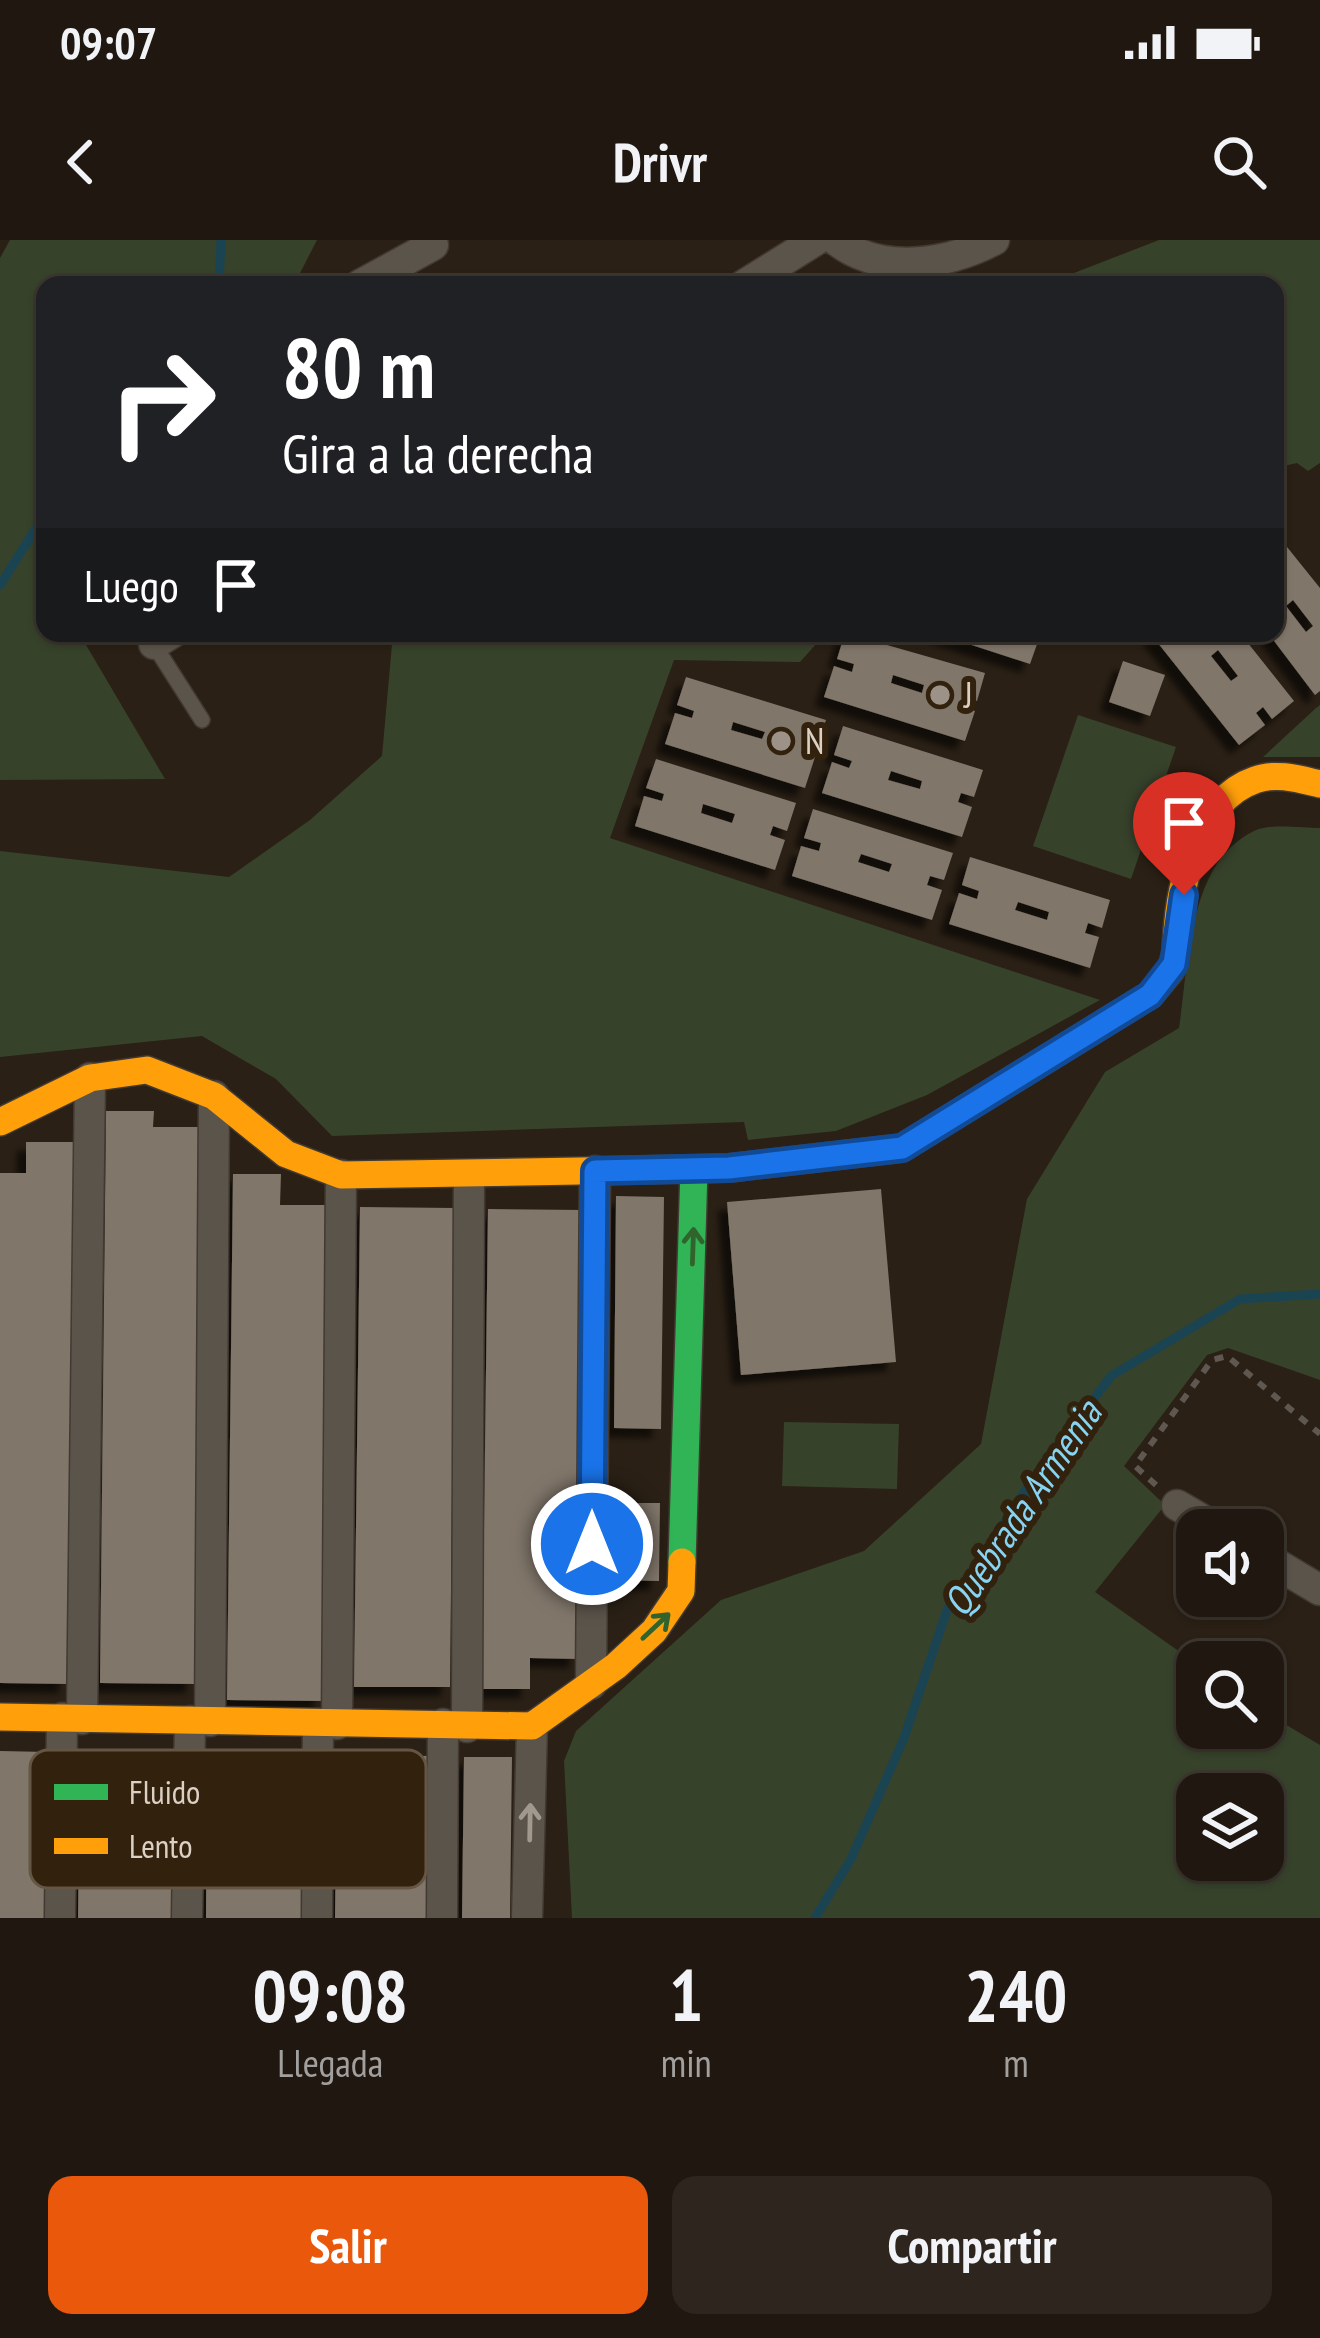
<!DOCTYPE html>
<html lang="es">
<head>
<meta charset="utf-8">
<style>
	:root { --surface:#201810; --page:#2d251e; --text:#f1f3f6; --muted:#a2a09f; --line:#3d3730; --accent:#ea580c }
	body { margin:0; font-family:"PT Sans Narrow",sans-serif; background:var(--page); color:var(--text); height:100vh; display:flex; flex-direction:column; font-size:45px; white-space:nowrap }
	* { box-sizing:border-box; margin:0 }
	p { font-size:39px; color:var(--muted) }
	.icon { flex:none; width:66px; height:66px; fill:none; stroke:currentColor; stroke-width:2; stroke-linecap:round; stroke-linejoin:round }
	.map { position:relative; height:1678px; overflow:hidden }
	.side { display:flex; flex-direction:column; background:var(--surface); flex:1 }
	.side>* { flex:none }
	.banner { position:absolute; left:36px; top:36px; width:1248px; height:366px; border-radius:24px; box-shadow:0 3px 9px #0004,0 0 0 3px var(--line); background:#202124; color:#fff; overflow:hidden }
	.buttons { position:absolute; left:1176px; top:1269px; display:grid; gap:24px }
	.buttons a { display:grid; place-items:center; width:108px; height:108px; border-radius:24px; background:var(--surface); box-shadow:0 3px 9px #0004,0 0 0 3px var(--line); font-size:60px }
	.pin { position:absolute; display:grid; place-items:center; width:102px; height:102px; color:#fff; margin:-123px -51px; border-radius:50% 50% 50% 0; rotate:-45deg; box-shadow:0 0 12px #0007 }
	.pin .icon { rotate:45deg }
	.me { position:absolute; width:132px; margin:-66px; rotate:0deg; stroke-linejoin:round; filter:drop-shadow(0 0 9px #0008) }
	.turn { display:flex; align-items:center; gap:42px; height:252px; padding:0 48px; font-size:54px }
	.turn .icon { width:156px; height:156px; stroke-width:2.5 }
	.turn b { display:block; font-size:84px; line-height:102px }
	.then { display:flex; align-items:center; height:114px; padding:0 48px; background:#0003; gap:24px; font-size:45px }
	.eta { display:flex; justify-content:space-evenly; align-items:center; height:204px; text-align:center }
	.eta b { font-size:72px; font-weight:700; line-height:84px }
	.cta { display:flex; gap:24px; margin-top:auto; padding:24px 48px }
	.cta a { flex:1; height:138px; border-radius:24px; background:var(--accent); color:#fff; font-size:48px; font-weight:700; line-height:138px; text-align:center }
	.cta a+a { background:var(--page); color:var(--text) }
	.status { display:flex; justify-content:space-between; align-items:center; height:84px; padding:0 60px; background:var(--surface); direction:ltr }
	.status svg { height:33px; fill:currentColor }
	header { display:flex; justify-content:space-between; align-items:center; height:156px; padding:0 48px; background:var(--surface); font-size:54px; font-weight:700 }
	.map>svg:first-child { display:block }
	.green { fill:#37422b; fill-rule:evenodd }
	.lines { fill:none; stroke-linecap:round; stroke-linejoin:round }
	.stream { stroke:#1b4453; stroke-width:9 }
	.building { fill:#80766a; fill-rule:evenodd; filter:url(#shadow) }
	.lane-casing { stroke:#423a32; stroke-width:18 }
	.street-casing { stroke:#423a32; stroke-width:33 }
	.fast-casing { stroke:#423a32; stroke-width:30 }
	.slow-casing { stroke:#423a32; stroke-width:30 }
	.path { stroke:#5f5851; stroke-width:6; stroke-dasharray:9 9; stroke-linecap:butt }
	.lane { stroke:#5b544b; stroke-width:15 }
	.street { stroke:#5b544b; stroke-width:30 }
	.fast { stroke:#30b455; stroke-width:27 }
	.slow { stroke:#ff9f0a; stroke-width:27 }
	.oneway { stroke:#31632d }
	.oneway2 { stroke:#a1988e }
	.route-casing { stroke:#114b97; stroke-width:30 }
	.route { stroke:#1a73e8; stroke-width:21 }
	.poi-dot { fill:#9d9287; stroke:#32210d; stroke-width:4.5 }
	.labels { text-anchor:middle; stroke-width:12; stroke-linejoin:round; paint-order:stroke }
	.poi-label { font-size:36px; fill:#dbd0c4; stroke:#32210d; text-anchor:start }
	.water-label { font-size:39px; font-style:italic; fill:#86d3f2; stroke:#32210d }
	.key { fill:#32210d; stroke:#655644; stroke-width:3 }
	.key-label { font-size:33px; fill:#dbd0c4 }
</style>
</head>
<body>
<div class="status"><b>09:07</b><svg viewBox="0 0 49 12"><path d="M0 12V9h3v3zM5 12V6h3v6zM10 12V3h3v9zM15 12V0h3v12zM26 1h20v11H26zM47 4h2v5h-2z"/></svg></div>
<header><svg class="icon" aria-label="back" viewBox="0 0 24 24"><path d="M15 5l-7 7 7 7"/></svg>Drivr<svg class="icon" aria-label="search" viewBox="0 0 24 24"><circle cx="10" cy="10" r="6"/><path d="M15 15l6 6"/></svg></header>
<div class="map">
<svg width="1320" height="1678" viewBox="0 0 1320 1678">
	<defs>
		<filter id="shadow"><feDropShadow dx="-9" dy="9" stdDeviation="3" flood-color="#0009"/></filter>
	</defs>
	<rect width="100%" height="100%" fill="#2a2015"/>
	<path class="green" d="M10,0H317L294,45H45V393H79L165,539L0,540V18Z
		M1159,0H1320V223L1308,231L1297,223L1275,228V45H1043Z
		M393,393H826L800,422L674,420L610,598L1100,760L927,855L836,891L748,900L744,882L332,896L276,839L202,796L0,817V611L229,637L310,580L382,516Z
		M1320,465V517H1263L1316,468Z
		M1078,475L1176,507L1131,639L1033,606Z
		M1320,588V1140L1228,1108L1207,1115L1124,1226L1165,1265L1095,1352L1197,1424V1488H1263V1471L1320,1505V1678H572L564,1521L576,1491L721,1360L864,1311L981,1204L1027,959L1105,832L1179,788C1189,726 1187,623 1254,591C1270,583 1302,588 1320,588ZM1197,1554H1263V1620H1197Z
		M784,1182L899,1184L897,1249L782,1246Z"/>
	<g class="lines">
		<path class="stream" d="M219,45L221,0
			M0,345L45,274
			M815,1678L851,1619L904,1498L947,1370L1030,1243L1111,1136L1240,1059L1320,1054"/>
	</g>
	<path class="building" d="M1279,297L1320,348V451L1315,455L1268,393H1275ZM1293,360L1313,386L1306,392L1286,366Z
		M845,393L985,433L977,461L963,457L960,466L975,471L965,501L824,457L834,426L852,432L854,424L837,419ZM893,435L924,445L922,453L891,443Z
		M935,393H1041L1030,424Z
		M1150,393H1240L1294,461L1272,479L1263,467L1256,473L1265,485L1239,505ZM1218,410L1238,436L1231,441L1211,416Z
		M1123,421L1165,435L1150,476L1109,462Z
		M686,437L826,480L817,507L804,503L801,513L815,517L805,548L665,504L675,473L692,478L694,471L677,465ZM733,482L765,492L762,499L731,490Z
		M843,486L983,530L974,557L961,553L958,562L972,567L962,597L822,553L832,522L849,528L852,521L834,515ZM891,531L922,541L920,549L888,540Z
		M656,519L796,563L787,591L773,586L770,595L785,600L775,630L635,586L644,556L662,561L664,554L646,548ZM703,564L735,574L732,583L701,573Z
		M813,569L953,613L944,640L930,636L927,645L942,650L932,680L792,636L801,606L819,611L821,603L804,598ZM861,614L892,624L889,632L858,622Z
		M970,617L1110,660L1102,688L1088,683L1085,693L1099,697L1090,728L949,684L959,653L977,659L979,651L962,645ZM1018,662L1049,672L1047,680L1015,670Z
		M106,871H154L153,887H201L195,1444L100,1443Z
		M26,902H74L68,1444L0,1443V933H26Z
		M233,934H281L280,965H328L323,1461L227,1460Z
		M881,949L896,1122L741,1135L727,962Z
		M616,956L664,957L661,1189L614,1188Z
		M360,967L455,968L450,1447H354Z
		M488,969L583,970L578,1419L530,1418V1449H482Z
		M612,1263H660L659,1341L611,1340Z
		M0,1511L48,1512L46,1678H0Z
		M80,1511L175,1512L173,1678H78Z
		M207,1512L303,1513L301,1678H206Z
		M337,1515L432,1516L430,1678H335Z
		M464,1517H512L510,1678H462Z"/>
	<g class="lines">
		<defs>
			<path id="lane" d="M151,400L202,480"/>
			<path id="street" d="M836,0C879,35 947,25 994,0
				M360,45L433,5
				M744,45L816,0
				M154,404L172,393
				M1177,1265L1220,1290
				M1263,1316L1320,1350
				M591,1444L595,931
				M82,1479L90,838
				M210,1481L214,856
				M337,1484L341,935
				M467,1487L469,936
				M60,1678L62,1478
				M187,1678L190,1481
				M317,1678L318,1484
				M442,1678L443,1484
				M527,1678L532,1486"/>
			<path id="fast" d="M637,930L729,928L902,908L1150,755L1171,730L1176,713
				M682,1322L694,929"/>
			<path id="slow" d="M1176,713C1177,657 1193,561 1255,540C1276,532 1299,539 1320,544
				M0,882L90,838L147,830L214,856L286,914L341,935L637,930
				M0,1477L532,1486L616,1426L654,1391L681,1351L682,1322"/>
		</defs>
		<use href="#lane" class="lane-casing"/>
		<use href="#street" class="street-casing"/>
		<use href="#fast" class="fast-casing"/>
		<use href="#slow" class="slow-casing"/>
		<path class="path" d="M1156,1245L1135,1226L1212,1120L1227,1116L1320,1194"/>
		<use href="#lane" class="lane"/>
		<use href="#street" class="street"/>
		<use href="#fast" class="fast"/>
		<use href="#slow" class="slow"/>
	</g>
	<defs><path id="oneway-shaft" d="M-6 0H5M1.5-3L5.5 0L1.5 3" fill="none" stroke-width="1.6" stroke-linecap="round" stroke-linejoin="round" transform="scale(3)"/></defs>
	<g class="oneway">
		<use href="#oneway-shaft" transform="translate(693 1006) rotate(-88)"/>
		<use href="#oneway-shaft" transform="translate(656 1386) rotate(-43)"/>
	</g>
	<use class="oneway2" href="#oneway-shaft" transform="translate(530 1582) rotate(-89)"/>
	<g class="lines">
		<defs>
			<path id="route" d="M592,1304L595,931L729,928L902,908L1150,755L1174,724L1184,655"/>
		</defs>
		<use href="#route" class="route-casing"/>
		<use href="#route" class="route"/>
	</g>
	<g class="poi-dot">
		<circle cx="940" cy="455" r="12"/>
		<circle cx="781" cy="501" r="12"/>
	</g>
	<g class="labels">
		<g class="poi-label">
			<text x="964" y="468">J</text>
			<text x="805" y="514">N</text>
		</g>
		<g class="water-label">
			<text transform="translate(1022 1268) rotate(-56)" y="14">Quebrada Armenia</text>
		</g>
	</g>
	<rect x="30" y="1510" width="396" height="138" rx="18" class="key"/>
	<rect x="54" y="1544" width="54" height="16" fill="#30b455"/>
	<rect x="54" y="1598" width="54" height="16" fill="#ff9f0a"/>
	<g class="key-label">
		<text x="129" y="1564">Fluido</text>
		<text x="129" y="1618">Lento</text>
	</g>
</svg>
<div class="buttons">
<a><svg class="icon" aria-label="sound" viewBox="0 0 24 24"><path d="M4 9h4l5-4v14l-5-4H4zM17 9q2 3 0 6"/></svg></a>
<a><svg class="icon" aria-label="search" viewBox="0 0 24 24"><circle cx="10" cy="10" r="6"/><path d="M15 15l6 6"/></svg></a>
<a><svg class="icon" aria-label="layers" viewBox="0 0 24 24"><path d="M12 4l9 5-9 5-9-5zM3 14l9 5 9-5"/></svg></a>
</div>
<div class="pin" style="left:1184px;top:655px;background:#d93025"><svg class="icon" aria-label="arrive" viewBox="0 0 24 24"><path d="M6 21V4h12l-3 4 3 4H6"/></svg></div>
<svg class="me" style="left:592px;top:1304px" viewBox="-20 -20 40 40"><circle r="17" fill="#1a73e8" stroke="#fff" stroke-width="3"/><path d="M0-11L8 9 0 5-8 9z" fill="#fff"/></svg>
<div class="banner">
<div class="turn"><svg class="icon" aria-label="right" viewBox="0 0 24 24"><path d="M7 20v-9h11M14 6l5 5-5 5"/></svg><div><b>80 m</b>Gira a la derecha</div></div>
<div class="then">Luego<svg class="icon" aria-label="arrive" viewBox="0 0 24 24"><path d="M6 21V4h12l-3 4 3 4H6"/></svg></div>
</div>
</div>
<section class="side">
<div class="eta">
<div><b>09:08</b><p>Llegada</p></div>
<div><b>1</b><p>min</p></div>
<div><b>240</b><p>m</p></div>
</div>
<div class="cta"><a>Salir</a><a>Compartir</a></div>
</section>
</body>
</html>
